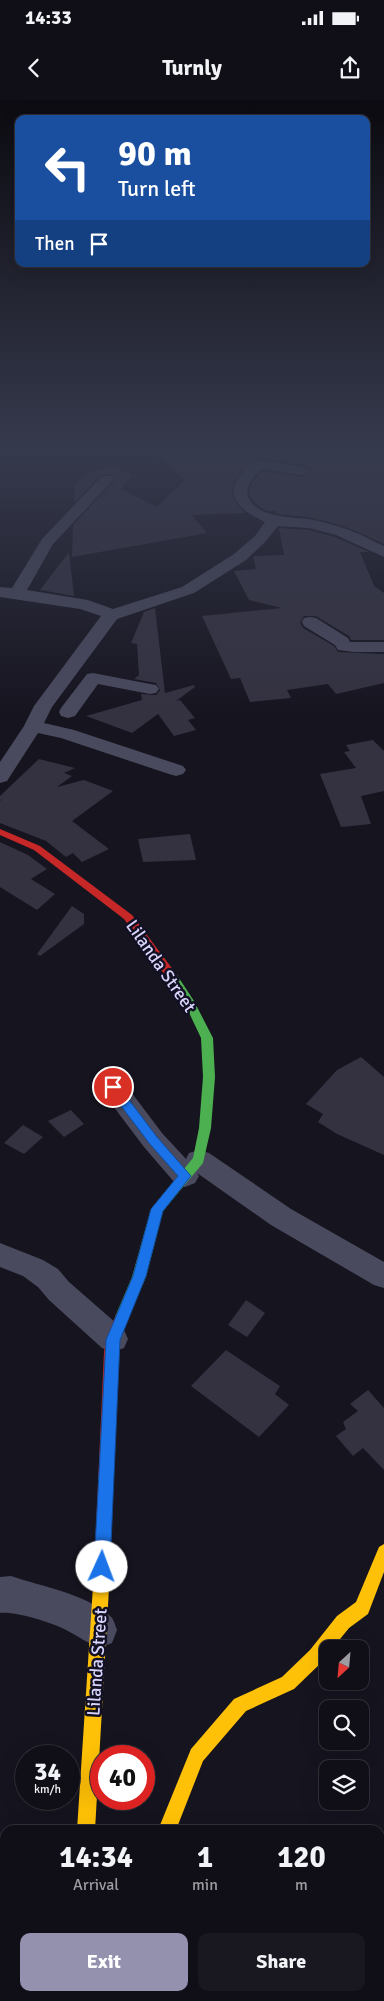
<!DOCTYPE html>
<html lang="en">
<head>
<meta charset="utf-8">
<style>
	:root { --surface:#100f17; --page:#191820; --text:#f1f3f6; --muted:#9c9ca1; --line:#302f36; --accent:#9491af }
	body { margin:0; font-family:Signika,sans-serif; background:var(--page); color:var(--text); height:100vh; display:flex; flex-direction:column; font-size:19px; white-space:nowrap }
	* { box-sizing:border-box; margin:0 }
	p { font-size:16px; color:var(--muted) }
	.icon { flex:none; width:28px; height:28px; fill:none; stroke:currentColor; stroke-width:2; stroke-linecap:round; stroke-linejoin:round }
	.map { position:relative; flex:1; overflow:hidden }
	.details { position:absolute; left:0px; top:1725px; width:385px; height:176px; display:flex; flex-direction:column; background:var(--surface); border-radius:15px 15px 0 0; box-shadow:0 5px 20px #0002,0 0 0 1px var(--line) }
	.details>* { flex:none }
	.top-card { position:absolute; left:15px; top:15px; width:355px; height:152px; border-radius:10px; box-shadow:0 5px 20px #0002,0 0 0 1px var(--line); background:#1a4fa0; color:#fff; overflow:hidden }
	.needle { width:32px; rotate:206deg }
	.tools { position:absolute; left:319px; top:1540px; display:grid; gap:10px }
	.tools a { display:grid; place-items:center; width:50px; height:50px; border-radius:10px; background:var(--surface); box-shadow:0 5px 20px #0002,0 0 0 1px var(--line); font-size:25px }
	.speed { position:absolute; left:15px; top:1645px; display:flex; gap:10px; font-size:25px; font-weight:700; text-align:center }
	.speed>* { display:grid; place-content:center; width:65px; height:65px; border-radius:50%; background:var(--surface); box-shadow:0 5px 20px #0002,0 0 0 1px var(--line); line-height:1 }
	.speed small { font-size:12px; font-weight:400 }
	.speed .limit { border:8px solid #d22; background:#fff; color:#111 }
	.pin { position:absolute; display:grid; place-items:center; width:42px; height:42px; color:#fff; margin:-21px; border:2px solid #fff; border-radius:50%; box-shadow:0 1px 5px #0007 }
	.me { position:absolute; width:55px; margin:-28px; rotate:2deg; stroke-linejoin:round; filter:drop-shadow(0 0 4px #0008) }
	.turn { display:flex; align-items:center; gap:18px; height:105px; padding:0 20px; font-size:22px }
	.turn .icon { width:65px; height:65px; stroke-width:2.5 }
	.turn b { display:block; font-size:35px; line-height:42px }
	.then { display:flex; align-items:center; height:48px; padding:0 20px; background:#0003; gap:10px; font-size:19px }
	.eta { display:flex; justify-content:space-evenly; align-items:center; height:85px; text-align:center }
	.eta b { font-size:30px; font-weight:800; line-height:35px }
	.button { display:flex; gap:10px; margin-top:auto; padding:10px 20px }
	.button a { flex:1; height:58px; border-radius:10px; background:var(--accent); color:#fff; font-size:20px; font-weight:800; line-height:58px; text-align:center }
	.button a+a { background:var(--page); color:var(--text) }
	.status { display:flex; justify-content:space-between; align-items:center; height:35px; padding:0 25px; background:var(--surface); direction:ltr }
	.status svg { height:14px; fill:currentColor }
	header { display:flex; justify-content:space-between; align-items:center; height:65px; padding:0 20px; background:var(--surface); font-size:22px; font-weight:800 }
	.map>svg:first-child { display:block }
	.building { fill:#343241 }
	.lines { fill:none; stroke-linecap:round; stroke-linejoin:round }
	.street { fill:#4a4a5f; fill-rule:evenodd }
	.fast { fill:#4caf50; fill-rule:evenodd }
	.slow { fill:#ffc107; fill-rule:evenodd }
	.jam { fill:#c62828; fill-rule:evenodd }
	.route { fill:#1a73e8; stroke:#114b97 }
	.labels { text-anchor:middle; stroke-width:5; stroke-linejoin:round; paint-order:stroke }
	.street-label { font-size:18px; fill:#d8d4fc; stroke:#121023 }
</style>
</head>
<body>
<div class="status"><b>14:33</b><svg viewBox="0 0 49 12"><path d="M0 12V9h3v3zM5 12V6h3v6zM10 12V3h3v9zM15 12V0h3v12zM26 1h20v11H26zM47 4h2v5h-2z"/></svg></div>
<header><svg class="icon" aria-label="back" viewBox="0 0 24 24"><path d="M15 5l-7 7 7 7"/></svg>Turnly<svg class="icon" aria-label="share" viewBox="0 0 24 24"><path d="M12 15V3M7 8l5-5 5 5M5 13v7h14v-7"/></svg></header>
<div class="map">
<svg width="384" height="1901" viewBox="0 0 384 1901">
	<rect width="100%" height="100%" fill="#16141f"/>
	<path class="building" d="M150,348H384V444L356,431L333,423L308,417L276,414V411H268L261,408L251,398L249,391L252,383L262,371L303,377L312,370L303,365L257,358L243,368L237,378L231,393L237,404L245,413L192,415L207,433L72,457L73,425L116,379L112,374L101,375L74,403L75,384L89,373L112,366L132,376L121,389L157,407L185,380Z
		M279,428L309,430L335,437L369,452H360L374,486L384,493V540H351L349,536L316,516H304L300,523L303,528L334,546L338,552L384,554V583L336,594L328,584L287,590L291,598L250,602L240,578L231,579L202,516L282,508L249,500L234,471L256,469L253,456L284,455Z
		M69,452L74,496L40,490Z
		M155,508L165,593L194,585L195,587L176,601L180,600L195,618L188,620L196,630L174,636L158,614L132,633L86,616L142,600L141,594L156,595L160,590L156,583L134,579L139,575L137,544L131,543L144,512Z
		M373,640L384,651V691L361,696L371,724L341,727L320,674L356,668L344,652L350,651L346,645Z
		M39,659L75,668L64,673L72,676L57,687L84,680L113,691L72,721L109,749L82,762L73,753L66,757L46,741L0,723V701L2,699L0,700V696Z
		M190,734L196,760L143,762L138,739Z
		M0,742L28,755L47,769L31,779L55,794L37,810L0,787Z
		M72,806L84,814V824L40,856L37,854Z
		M361,957L384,977V1055L337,1034L318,1022L323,1014L306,1004L337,970Z
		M71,1010L84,1024L64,1037L48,1021Z
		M23,1025L43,1037L24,1054L4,1043Z
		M246,1200L265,1213L247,1237L228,1225Z
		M226,1250L280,1286L275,1294L289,1305L259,1337L191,1286Z
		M368,1290L384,1308V1370L363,1348L353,1356L336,1336L346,1329L343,1322L358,1311L350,1304Z"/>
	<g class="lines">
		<path class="street" d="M257,360L303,367L310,371L303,375L261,369C254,377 243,387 249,399C260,418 290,417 308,419C321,421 334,425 346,429C359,433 371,440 384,446V457L336,435L309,428L278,426L265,442L246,460L194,493L117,519L52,607L44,623L74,630L183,666L186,670L183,674L176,676L169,674L61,638L38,633L7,681L0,683V662L24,626L34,606L101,516L80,509L0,497V487L12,488L42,439L102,376H112L114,379L53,444L27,490L88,500L113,509L182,487L234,454L255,436L265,422C251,415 238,409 233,393C235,382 245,363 257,360Z
			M310,517L316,518L348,538L350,542H384V552H354L338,550L335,545L304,526L302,522L304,518Z
			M93,573L150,584L156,585L159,589L156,593L150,594L98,584L75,616L68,618L61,616L59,612L61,608L87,574Z
			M113,978L122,980L162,1033L186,1059L189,1053L199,1050L209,1053L291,1109L384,1162V1188L374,1185L271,1125L197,1073L199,1076L195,1083L185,1087L175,1083L144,1047L104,994L100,987L104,980Z
			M0,1143L43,1160L58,1169L69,1182L124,1230L128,1239L124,1248L113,1252L102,1248L49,1200L38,1187L23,1176L0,1167Z
			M11,1476C43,1487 84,1493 110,1516C114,1519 115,1525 117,1530L112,1543L99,1548C88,1543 79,1537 68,1531C54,1523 15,1511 0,1513V1477Z
			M40,1896H83L82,1901H38Z"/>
		<path class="fast" d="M173,874L177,875L194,901L213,938L215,977L211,1028L203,1063L163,1111L146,1177L127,1221L122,1223L117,1221L115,1217L132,1177L151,1109L193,1058L199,1028L203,977L201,938L184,902L168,878Z"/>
		<path class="slow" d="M384,1444V1472L368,1514L349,1528L332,1549H328V1555L322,1562L294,1589L246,1611L203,1661L176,1730H158L191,1649L234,1599L282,1577L310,1550L337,1516L356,1502L379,1447Z
			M102,1463L108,1466L110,1471L95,1730H77L94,1471L96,1466Z"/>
		<path class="jam" d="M0,729L40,746L132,815L177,875L178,878L177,881H169L124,819L34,750L0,735Z
			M122,1211L127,1213L129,1217L120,1239L118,1252L110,1471L108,1476L102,1479L96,1476L94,1471L104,1252C106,1238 111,1226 117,1213Z"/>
	</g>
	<linearGradient id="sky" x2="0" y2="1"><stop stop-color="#0c0b11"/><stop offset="0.57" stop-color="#363a4d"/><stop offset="1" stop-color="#363a4d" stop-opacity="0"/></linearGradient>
	<rect width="384" height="614" fill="url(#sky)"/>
	<path class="route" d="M113,983L117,984L157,1037L191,1076L163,1111L146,1176L120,1240L110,1467L108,1473L102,1475L96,1473L94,1467L106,1240L133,1176L151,1109L178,1076L149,1043L109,990L107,987Z"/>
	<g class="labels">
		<g class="street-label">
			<text transform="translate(161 866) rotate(55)" y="6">Lilanda Street</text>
			<text transform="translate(97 1562) rotate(-86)" y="6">Lilanda Street</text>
		</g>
	</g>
</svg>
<div class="tools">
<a><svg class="needle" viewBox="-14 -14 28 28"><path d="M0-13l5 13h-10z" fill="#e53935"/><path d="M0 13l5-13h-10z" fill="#9c9ca1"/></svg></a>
<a><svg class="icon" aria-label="search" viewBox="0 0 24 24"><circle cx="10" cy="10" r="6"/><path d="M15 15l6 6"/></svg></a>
<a><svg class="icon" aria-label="layers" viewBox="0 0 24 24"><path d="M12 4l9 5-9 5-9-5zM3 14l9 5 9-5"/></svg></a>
</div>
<div class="speed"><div>34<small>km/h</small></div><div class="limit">40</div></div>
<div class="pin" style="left:113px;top:987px;background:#d93025"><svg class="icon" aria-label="arrive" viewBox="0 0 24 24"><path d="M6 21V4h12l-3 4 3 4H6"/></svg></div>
<svg class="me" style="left:102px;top:1467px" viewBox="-20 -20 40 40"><circle r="19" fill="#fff"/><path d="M0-13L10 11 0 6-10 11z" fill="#1a73e8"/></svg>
<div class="top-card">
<div class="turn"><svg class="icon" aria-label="left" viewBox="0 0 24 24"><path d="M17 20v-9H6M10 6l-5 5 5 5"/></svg><div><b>90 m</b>Turn left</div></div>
<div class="then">Then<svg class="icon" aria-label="arrive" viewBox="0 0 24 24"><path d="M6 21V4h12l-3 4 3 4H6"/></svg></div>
</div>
<section class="details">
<div class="eta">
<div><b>14:34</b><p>Arrival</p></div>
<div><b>1</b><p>min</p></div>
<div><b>120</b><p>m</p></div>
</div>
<div class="button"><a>Exit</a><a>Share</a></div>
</section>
</div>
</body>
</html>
